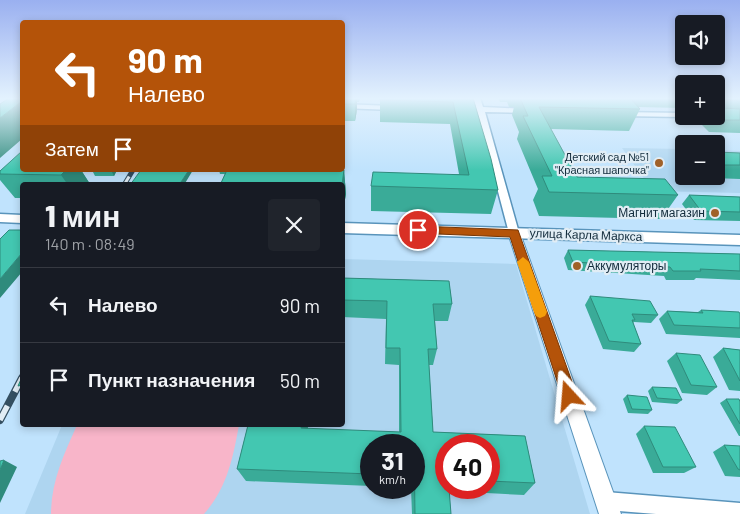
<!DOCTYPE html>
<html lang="ru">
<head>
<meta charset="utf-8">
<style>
	:root { --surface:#171b24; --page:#20242c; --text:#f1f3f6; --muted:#9ea1a6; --line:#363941 }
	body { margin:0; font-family:Barlow,sans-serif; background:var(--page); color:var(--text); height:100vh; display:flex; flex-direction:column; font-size:19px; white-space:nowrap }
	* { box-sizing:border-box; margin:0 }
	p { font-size:16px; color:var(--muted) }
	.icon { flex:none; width:28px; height:28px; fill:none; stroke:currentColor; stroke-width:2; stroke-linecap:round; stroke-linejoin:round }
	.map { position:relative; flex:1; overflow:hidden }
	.drawer { position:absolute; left:20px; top:182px; width:325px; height:245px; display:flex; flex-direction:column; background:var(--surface); border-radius:5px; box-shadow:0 2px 8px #0003 }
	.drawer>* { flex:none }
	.top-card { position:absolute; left:20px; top:20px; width:325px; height:152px; border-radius:5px; box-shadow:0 2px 8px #0003; background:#b45309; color:#fff; overflow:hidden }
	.tools { position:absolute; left:675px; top:15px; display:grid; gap:10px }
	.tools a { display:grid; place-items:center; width:50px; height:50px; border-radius:5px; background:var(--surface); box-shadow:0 2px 8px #0003; font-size:25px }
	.speed { position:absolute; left:360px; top:434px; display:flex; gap:10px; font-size:25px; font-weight:700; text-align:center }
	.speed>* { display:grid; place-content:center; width:65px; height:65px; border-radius:50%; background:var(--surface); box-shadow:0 2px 8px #0003; line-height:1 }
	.speed small { font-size:12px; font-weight:400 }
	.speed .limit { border:8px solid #d22; background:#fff; color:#111 }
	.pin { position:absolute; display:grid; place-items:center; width:42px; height:42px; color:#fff; margin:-21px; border:2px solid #fff; border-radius:50%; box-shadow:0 1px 5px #0007 }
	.me { position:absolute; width:55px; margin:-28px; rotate:341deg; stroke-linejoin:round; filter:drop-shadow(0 0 4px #0008) }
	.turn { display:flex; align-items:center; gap:18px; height:105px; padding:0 25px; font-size:22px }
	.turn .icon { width:65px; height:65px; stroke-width:2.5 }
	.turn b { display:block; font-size:35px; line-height:42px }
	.then { display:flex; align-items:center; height:48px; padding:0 25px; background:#0003; gap:10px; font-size:19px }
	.round { display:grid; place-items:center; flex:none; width:52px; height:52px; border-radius:5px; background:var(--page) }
	.head { display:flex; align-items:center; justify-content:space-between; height:85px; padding:0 25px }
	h1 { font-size:30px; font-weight:800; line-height:38px }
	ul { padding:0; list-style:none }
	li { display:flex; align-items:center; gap:15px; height:75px; padding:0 25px; border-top:1px solid var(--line) }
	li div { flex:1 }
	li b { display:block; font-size:19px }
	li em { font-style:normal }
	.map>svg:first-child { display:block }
	.built { fill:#aed5f0; fill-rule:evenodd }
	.green { fill:#f8b5c9 }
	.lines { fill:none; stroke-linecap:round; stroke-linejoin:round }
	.minor-casing { stroke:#5994bb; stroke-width:3 }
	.tertiary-casing { stroke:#5994bb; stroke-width:2 }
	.secondary-casing { stroke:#5994bb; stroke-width:3 }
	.minor { fill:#fff; fill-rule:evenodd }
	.tertiary { fill:#fff; fill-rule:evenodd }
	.secondary { fill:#fff; fill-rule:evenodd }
	.rail-far1-casing { stroke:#344f61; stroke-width:5 }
	.rail-casing { stroke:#344f61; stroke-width:8 }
	.rail-far1 { stroke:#e1edf5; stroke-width:3; stroke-dasharray:10; stroke-linecap:butt }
	.rail { stroke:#e1edf5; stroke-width:5.5; stroke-dasharray:16; stroke-linecap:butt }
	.wall { fill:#3aab98; fill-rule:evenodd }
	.shaded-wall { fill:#2f8b7c }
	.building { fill:#43c7b1; stroke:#2f8b7c }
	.route { fill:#b45309; stroke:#753606 }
	.slow { fill:#f59e0b }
	.poi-dot { fill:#a06128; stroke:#e1edf5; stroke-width:2 }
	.labels { text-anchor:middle; stroke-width:4.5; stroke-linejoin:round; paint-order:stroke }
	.far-poi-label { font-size:11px; fill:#122b3b; stroke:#e1edf5; text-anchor:end }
	.poi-label { font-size:12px; fill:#122b3b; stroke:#e1edf5; text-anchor:end }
	.street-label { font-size:12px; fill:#122b3b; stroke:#e1edf5 }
</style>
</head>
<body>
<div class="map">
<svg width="740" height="514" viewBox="0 0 740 514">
	<rect width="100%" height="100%" fill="#c0e3fd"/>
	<path class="built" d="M622,148L684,149V176H716V150L740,151V193L653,191Z
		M343,259L516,264L590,514H25L62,425H342ZM371,445H414V488H371ZM446,445H489V488H446Z"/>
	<path class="green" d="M77,425H239C233,458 227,488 204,514H51C51,482 64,454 77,425Z"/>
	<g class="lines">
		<defs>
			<path id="minor" d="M473,98H480L483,107L528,109L532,111L528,113L485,112L519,233L518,236L514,237L509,233L477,112L462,111L458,109L462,107H476Z
				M342,104L393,106L397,108L393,110L342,108Z
				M619,112L684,113V116H687L684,117L622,116L618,114Z
				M606,492L740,503V514H656L606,510L600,507L597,501L600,495Z"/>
			<path id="tertiary" d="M514,229L519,230L520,233L621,514H599L508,233L509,230Z"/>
			<path id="secondary" d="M0,214L22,215V223L0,222Z
				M342,223L740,235V245L342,233Z"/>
		</defs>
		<use href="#minor" class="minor-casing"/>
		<use href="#tertiary" class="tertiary-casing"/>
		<use href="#secondary" class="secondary-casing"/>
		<use href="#minor" class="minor"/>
		<use href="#tertiary" class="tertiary"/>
		<use href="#secondary" class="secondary"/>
		<defs>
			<path id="rail-far1" d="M124,185L133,170"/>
			<path id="rail" d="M0,420L22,378"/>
		</defs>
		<use href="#rail-far1" class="rail-far1-casing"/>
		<use href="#rail" class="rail-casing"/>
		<use href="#rail-far1" class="rail-far1"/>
		<use href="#rail" class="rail"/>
	</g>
	<path class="wall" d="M342,98H360L359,102H357V110L355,121H344L342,129Z
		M380,98H473L498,190L491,214L371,211V186L459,174L450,124L380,122Z
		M498,98H684V108L638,107L640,109L629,131L551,129L577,177L678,195L661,219L539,216L533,200L538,189L517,139L519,132L512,115L514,107H509L507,102H500Z
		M716,98H740V133L709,132L693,116H716Z
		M684,152V174L675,165Z
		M716,152L740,153V179L686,177L685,176H716Z
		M81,170L90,184L88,185H22V198H15L0,180V171Z
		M92,170H117L114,176H95Z
		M219,170H344L346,194L343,210H342V185H222L221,183L225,174H220Z
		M689,195L740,197V221L694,220L682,204Z
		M568,250L740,254V280L696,278L694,280H666L664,276L568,270L564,258Z
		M342,278L449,281L452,304L448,321H435L437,349L433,365H429L433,432L525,436L535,483L524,495L449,491L451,514H412L411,488H403H414V445H371V486L246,481L237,469L248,425H308V429L399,432V365L385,364L386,319L342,317ZM446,445H489V488H446Z
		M590,296L658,315L651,323L634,322L633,323L641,344L634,352L603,349L585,305Z
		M701,310L740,314V338L666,334L659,319L667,311L698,312Z
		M723,348L740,350V391L729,390L713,357Z
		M676,353L717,387L707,395L682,393L667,361Z
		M652,387L682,400L677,404L652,402L648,391Z
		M627,395L652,410L648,414L628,413L623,399Z
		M726,399L740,402V436H739L720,403Z
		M644,426L696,467L684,473H653L636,434Z
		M724,445L740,446V477L725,476L713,452Z"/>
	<path class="shaded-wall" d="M356,98H357V110L355,121V104Z
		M724,100L716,112L718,104Z
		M22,101V139L0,158V118Z
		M343,104L344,121L342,129V108Z
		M45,170H81L90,184L88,185H68L61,175Z
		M111,170H117L114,176Z
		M189,170H193L184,185H179Z
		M344,170L346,194L343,210L342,185Z
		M22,253V272L0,298V279Z
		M302,425H308L306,442L301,428Z
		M4,460L17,467L0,503V470Z"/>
	<path class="building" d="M9,98H22V101L0,118V104Z
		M342,98H356L355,104H343L342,108Z
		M380,98H473L491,159L498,190L371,186L373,172L469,175L453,102L380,100Z
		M520,98H630L640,109L539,107L577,177L665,179L678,195L549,192L542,176H552L523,116H528Z
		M716,98H740V101L724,100L718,104L721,108L740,109V120H717L713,116H716Z
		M22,151V170H66L61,175L0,174V171Z
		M716,152L740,153V165H716Z
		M141,170H189L179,185H130Z
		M227,170H344L342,185H313L221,183Z
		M689,195L740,197V212L701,211Z
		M9,230H22V253L0,279V239Z
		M568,250L740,254V271L700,269L701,271H673L670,267L573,262Z
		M342,278L449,281L452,304H433L437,349H428L433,432L525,436L535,483L489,481V445H446V488H449L451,514H415L414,445H371V474L237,469L248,425H302L301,428L401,432L400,348H386L387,301L342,300Z
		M590,296L650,301L658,315L632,314L635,320H632L641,344L609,341Z
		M701,310L739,312L740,314V328L674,325L667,311L703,313Z
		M723,348L740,350V381Z
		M676,353L700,355L717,387L691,385Z
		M22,377V385L18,386Z
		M652,387L676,388L682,400L657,398Z
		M627,395L647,397L652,410L632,409Z
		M726,399H739L740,402V424Z
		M644,426L675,427L696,467H663Z
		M724,445L740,446V470L738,469Z
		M4,460L0,470V461Z"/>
	<linearGradient id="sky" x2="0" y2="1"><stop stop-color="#9ab0f0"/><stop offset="0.58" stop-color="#e3f2fe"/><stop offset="1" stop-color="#e3f2fe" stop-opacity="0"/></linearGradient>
	<rect width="740" height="170" fill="url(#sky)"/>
	<path class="route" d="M418,226L518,230L577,396L575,401L569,403L564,401L562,396L510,237L414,233L413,230Z"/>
	<path class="slow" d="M523,257L529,262L547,312L545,316L540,318L536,316L534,312L517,262Z"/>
	<g class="poi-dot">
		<circle cx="659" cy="163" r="5"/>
		<circle cx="715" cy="213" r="5"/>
		<circle cx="577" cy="266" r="5"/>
	</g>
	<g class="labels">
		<g class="far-poi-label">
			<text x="649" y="161">Детский сад №51<tspan x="649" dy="13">"Красная шапочка"</tspan></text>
		</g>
		<g class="poi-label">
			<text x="705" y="217">Магнит магазин</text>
			<text x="587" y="270" text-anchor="start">Аккумуляторы</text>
		</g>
		<g class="street-label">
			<text transform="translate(586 235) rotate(2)" y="4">улица Карла Маркса</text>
		</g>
	</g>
</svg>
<div class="tools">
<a><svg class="icon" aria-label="sound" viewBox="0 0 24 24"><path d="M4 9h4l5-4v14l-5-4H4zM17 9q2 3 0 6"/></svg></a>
<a>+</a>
<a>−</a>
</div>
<div class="speed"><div>31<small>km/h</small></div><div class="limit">40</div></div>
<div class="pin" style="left:418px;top:230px;background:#d93025"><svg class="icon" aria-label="arrive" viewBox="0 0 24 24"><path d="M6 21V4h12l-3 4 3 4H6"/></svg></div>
<svg class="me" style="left:569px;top:396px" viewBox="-20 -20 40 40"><path d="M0-17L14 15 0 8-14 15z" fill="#b45309" stroke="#fff" stroke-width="4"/></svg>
<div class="top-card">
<div class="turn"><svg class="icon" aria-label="left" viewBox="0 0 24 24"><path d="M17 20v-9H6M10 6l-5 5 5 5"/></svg><div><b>90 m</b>Налево</div></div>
<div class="then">Затем<svg class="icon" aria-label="arrive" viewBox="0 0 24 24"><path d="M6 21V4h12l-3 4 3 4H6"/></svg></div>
</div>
<section class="drawer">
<div class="head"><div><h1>1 мин</h1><p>140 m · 08:49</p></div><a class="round"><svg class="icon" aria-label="close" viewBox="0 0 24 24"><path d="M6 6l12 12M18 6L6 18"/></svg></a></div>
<ul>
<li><svg class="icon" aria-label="left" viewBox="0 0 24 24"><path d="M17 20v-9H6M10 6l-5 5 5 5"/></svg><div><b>Налево</b></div><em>90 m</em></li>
<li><svg class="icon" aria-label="arrive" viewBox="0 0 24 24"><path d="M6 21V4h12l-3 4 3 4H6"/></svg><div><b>Пункт назначения</b></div><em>50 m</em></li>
</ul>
</section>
</div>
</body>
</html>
